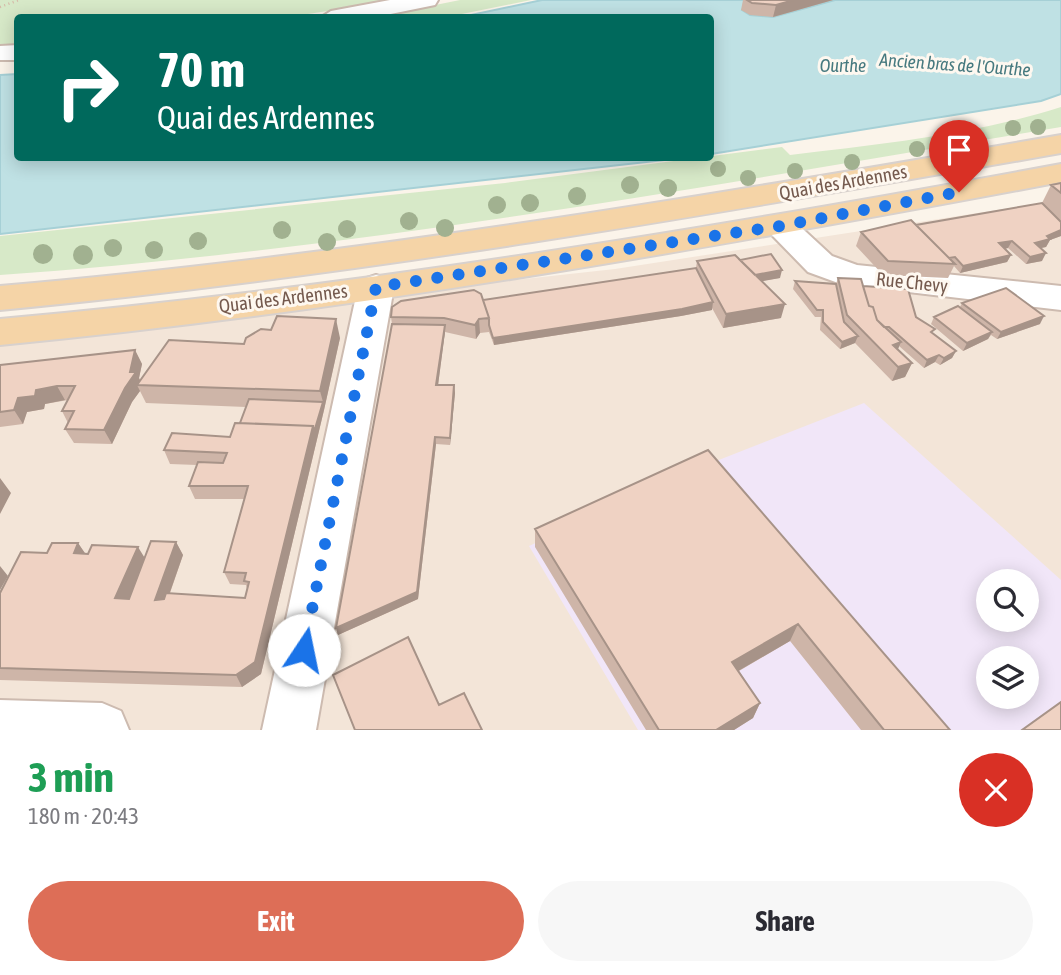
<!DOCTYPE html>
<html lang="en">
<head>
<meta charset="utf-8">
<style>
	:root { --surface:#fff; --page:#f7f7f7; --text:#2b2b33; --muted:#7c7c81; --accent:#dd6e57 }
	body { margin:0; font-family:"Asap Condensed",sans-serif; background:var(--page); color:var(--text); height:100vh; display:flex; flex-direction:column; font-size:26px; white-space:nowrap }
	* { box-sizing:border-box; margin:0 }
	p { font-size:23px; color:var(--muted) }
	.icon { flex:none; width:38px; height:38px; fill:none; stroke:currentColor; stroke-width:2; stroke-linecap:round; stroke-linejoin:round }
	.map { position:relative; height:730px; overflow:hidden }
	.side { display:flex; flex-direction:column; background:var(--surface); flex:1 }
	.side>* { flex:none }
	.banner { position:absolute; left:14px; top:14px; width:700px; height:147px; border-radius:7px; box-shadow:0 4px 18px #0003; background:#00695c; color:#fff; overflow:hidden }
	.controls { position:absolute; left:976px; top:569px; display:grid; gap:14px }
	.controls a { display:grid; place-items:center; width:63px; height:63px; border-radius:50%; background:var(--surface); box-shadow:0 4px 18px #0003; font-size:35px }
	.pin { position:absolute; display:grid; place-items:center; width:60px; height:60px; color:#fff; margin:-72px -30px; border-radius:50% 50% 50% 0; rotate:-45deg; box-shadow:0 0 7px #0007 }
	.pin .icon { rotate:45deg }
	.me { position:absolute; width:77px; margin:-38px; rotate:11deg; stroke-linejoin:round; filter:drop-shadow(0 0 5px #0008) }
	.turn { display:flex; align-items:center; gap:24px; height:147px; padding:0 28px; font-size:32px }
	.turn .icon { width:91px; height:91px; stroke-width:2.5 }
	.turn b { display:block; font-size:49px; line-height:60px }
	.round { display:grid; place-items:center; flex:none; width:74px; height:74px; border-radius:37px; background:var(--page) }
	.headline { display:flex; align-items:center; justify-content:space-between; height:119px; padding:0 28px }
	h1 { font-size:42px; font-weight:700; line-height:52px; color:#1e9e55 }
	.button { display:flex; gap:14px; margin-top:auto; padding:14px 28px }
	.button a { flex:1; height:80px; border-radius:42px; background:var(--accent); color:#fff; font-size:28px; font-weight:700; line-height:80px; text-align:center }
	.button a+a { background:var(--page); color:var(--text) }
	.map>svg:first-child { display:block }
	.residential { fill:#f3e5d8; fill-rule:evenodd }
	.education { fill:#f1e6f8; fill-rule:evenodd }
	.green { fill:#d7e9c8 }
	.water { fill:#bfe1e4; stroke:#a6d0d6; stroke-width:2 }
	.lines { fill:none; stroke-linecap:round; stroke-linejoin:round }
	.minor-casing { stroke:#cdbbb0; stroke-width:4 }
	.major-casing { stroke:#d8d1cd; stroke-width:4 }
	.path { stroke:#d5b5a5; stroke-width:2.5; stroke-dasharray:1 3.5; stroke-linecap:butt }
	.minor { fill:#fff; fill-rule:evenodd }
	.major { fill:#f5d4a7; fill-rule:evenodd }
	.tree { fill:#a1b190 }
	.wall { fill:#ceb5a8 }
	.shaded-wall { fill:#a79388 }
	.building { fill:#efd2c3; stroke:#a79388; stroke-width:2 }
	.route { stroke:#1a73e8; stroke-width:12; stroke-dasharray:0 21.6 }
	.labels { text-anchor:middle; stroke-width:6; stroke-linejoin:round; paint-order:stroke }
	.far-water-label { font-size:18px; font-style:italic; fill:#46797f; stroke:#fef8f0 }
	.street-label { font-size:19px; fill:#755a4e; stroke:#fef8f0 }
</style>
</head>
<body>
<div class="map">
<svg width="1061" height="730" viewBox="0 0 1061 730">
	<rect width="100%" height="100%" fill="#fbf4ea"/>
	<path class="residential" d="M1061,200V730H0V336L615,269ZM989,581H1027V620H989ZM989,658H1027V696H989Z"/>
	<path class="education" d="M864,403L1061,580V730H638L529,546L706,465ZM989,581H1027V620H989ZM989,658H1027V696H989Z"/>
	<path class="green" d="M0,0H399L282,18H18L17,44L0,46Z
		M460,0H531L447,17H376Z
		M1061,107V127C709,186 356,250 0,275V236L505,183L782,147L790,155C880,144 974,135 1061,107Z"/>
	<path class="water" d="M542,0H748L742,10L750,15L773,17L835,0H1061V94L1041,101L711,154L710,18H457Z
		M17,74L18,158H682L0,234V75Z"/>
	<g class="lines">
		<defs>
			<path id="minor" d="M390,0H438L435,5L371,18H320L331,11Z
				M18,45V60H0V46Z
				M781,216L792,219L832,256L857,265L1061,286V310L841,284L808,272L770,233L765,226L770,219Z
				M376,275L388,279L394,287L316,730H262L358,287L364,279Z
				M0,700L102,703L121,711L129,730H0Z"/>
			<path id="major" d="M1061,135V153C708,215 357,276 0,310V286C357,255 708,196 1061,135Z
				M1061,164V182C710,248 356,311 0,345V319C356,287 710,229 1061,164Z"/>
		</defs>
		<use href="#minor" class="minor-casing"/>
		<use href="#major" class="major-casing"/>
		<path class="path" d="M0,7L19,0"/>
		<use href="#minor" class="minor"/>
		<use href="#major" class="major"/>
	</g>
	<g class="tree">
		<circle cx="1038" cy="127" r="8"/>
		<circle cx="1013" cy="128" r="8"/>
		<circle cx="964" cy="138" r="8"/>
		<circle cx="943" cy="147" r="8"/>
		<circle cx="917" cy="149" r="8"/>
		<circle cx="852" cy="162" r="8"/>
		<circle cx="718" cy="169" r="8"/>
		<circle cx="795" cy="171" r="8"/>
		<circle cx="748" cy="178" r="8"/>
		<circle cx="630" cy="185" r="9"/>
		<circle cx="668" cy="188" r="9"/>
		<circle cx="577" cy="196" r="9"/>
		<circle cx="530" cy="203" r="9"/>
		<circle cx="497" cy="205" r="9"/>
		<circle cx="409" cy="221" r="9"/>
		<circle cx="445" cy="228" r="9"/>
		<circle cx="347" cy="229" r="9"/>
		<circle cx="282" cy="230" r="9"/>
		<circle cx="198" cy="241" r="9"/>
		<circle cx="327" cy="242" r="9"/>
		<circle cx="113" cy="248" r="9"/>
		<circle cx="154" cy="250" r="9"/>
		<circle cx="43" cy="254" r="10"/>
		<circle cx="83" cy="255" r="10"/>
	</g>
	<path class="wall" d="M743,0H833L773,17L750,15L741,10Z
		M1061,183V236L1050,240L1046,247L1041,248L1042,261L1026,264L1008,248L1005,249L1011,255L1007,262L960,273L954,266L948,278L883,275L856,246L861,232L916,225L1042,203L1051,185Z
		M740,260L780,278L761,281L781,318L723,328L712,308V310L681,316L494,345L489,332L480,333L476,339L445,332L438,385H454L455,393L450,445L436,444L418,599L338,635L336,628L385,363L392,324L391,317L483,300L696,268L697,261Z
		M838,278L863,286L916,317L933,333L956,351L952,358L940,365L935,362L924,368L899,346L898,349L912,363L905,377L892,381L855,343L840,349L820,330L821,317H815L793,289L795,281L836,284Z
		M962,303L1040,324L997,339L991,335L988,339L963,351L931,324L934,317L960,307Z
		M340,338L324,410L261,674L242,687L0,680V593L47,553L78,543L85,554L145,558L176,542L183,555L170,593L245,598L247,589L246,585L230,584L224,572L244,499H195L189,486L197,465L170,464L164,450L230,437L240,423L246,407L146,403L140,391L132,402L112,444L74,443L65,429L68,423L62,411L68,400L45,404L44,409L27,412L23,424L0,427V365L135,350L142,364L139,378L140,380L244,344Z
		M708,450L950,730H861L790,641L739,671L760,703L753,718L734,730H646L535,547V529Z"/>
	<path class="shaded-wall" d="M794,0H833L773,17L776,5Z
		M1061,230V236L1050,240L1046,247L1031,250L1035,243L1047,236Z
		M1012,241L1008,248L995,251L999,243Z
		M1046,253L1042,261L1026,264L1030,257Z
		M1011,255L1007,262L960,273L963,266Z
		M782,270L780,278L746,284L748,276Z
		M713,302L712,310L681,316L494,345L493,338Z
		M785,304L781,318L723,328L726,314Z
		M1044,316L1040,324L997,339L1001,332Z
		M336,319L340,338L324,410L261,674L242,687L236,675L313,426L323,402L320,391Z
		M479,319L480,333L476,339L475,325Z
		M445,325V332L437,393L436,385Z
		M992,332L988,339L963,351L967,343Z
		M858,336L855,343L840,349L842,342Z
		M901,342L895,356L893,345Z
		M135,350L142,364L139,378L142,385H137L140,391L132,402L112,444L104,430L130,372Z
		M956,351L952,358L940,365L944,358Z
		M939,355L935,362L924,368L927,360Z
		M912,363L905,377L892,381L898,367Z
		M454,385L455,393L450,445V438Z
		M57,386L65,400L45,404L44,409L27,412L23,424L14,410L18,398L36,390Z
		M435,437L436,444L418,599L338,635L336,628Z
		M0,478L11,493L0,514Z
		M176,542L183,555L163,612L155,600Z
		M78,543L87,556L74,553Z
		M138,547L146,560L123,611L115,598Z
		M0,566L8,576L0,590Z
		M798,624L790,641L726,678L732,662Z
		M760,703L753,718L734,730H716Z"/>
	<path class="building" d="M747,0H794L776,5L752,3Z
		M1061,183V193L1051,185Z
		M1042,203L1061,222V230L1047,236L1050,239L1035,243L1046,253L1030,257L1012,241L999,243L1011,255L963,266L955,257L949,258L916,225Z
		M911,220L955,264L888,261L861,232Z
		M771,254L782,270L755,275L740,260Z
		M735,255L785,304L726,314L697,261Z
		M696,268L713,302L682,309L493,338L489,325V318L483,300Z
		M838,278L861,279L869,306L873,307L877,320L901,342L893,345L912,363L898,367L847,315Z
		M795,281L836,284L844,322L858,336L842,342L823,322V310H817Z
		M863,286L908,289L916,317L935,329L931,332L956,351L944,358L939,355L927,360L889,327H884L877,320L873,307L869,306Z
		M1006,288L1044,316L1001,332L962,303Z
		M474,290L481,294L489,318L479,319L475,325L444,318L391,317L392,307L401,301Z
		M958,306L992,332L967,343L934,317Z
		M277,316L336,319L320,391L137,385L169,340L244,344L246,338L261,329L271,330Z
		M392,324L445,325L436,385H454L450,438L435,437L417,592L336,628Z
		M135,350L130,372H136L125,388L104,430L65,429L74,411H62L75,386H57L36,390L35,396L18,398L14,410L0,412V365Z
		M249,399L323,402L314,432L313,426L240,423Z
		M235,423L313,426L255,662L236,675L0,668V593L21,552L47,553L52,543H78L74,553L88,554L92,545L138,547L115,598L129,599L151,541L176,542L155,600L164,599L166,593L245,598L249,582L244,581L246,573L224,572L248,486H189L198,462L223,463L227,453L164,450L172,433L230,437Z
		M708,450L950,730H884L798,624L732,662L760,703L716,730H659L535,529Z
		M408,637L439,705L464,693L482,730H355L333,675Z
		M1061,702V730H1022Z"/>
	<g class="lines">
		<path class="route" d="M304,650L376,287L780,226L959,192"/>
	</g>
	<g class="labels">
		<g class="far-water-label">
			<text transform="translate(955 65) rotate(4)" y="6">Ancien bras de l'Ourthe</text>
			<text x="843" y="72">Ourthe</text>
		</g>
		<g class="street-label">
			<text transform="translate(843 182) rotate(-10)" y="7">Quai des Ardennes</text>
			<text transform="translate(912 282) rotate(6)" y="7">Rue Chevy</text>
			<text transform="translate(283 298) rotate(-7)" y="7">Quai des Ardennes</text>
		</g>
	</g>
</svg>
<div class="controls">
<a><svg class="icon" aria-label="search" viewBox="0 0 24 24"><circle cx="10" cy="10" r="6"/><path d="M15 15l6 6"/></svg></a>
<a><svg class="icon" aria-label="layers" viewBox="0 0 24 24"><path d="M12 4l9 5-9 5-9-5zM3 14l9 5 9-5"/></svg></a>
</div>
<div class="pin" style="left:959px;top:192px;background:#d93025"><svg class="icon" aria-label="arrive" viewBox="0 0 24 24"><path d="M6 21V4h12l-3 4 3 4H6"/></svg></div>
<svg class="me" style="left:304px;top:650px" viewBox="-20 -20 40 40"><circle r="19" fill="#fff"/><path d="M0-13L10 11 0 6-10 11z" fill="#1a73e8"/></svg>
<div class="banner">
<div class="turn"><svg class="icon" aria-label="right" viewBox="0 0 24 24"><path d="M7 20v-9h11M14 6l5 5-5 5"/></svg><div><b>70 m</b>Quai des Ardennes</div></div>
</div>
</div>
<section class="side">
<div class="headline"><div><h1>3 min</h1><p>180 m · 20:43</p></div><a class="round" style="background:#d93025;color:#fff"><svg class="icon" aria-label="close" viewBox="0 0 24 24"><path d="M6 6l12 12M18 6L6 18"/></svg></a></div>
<div class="button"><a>Exit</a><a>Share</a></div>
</section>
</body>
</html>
